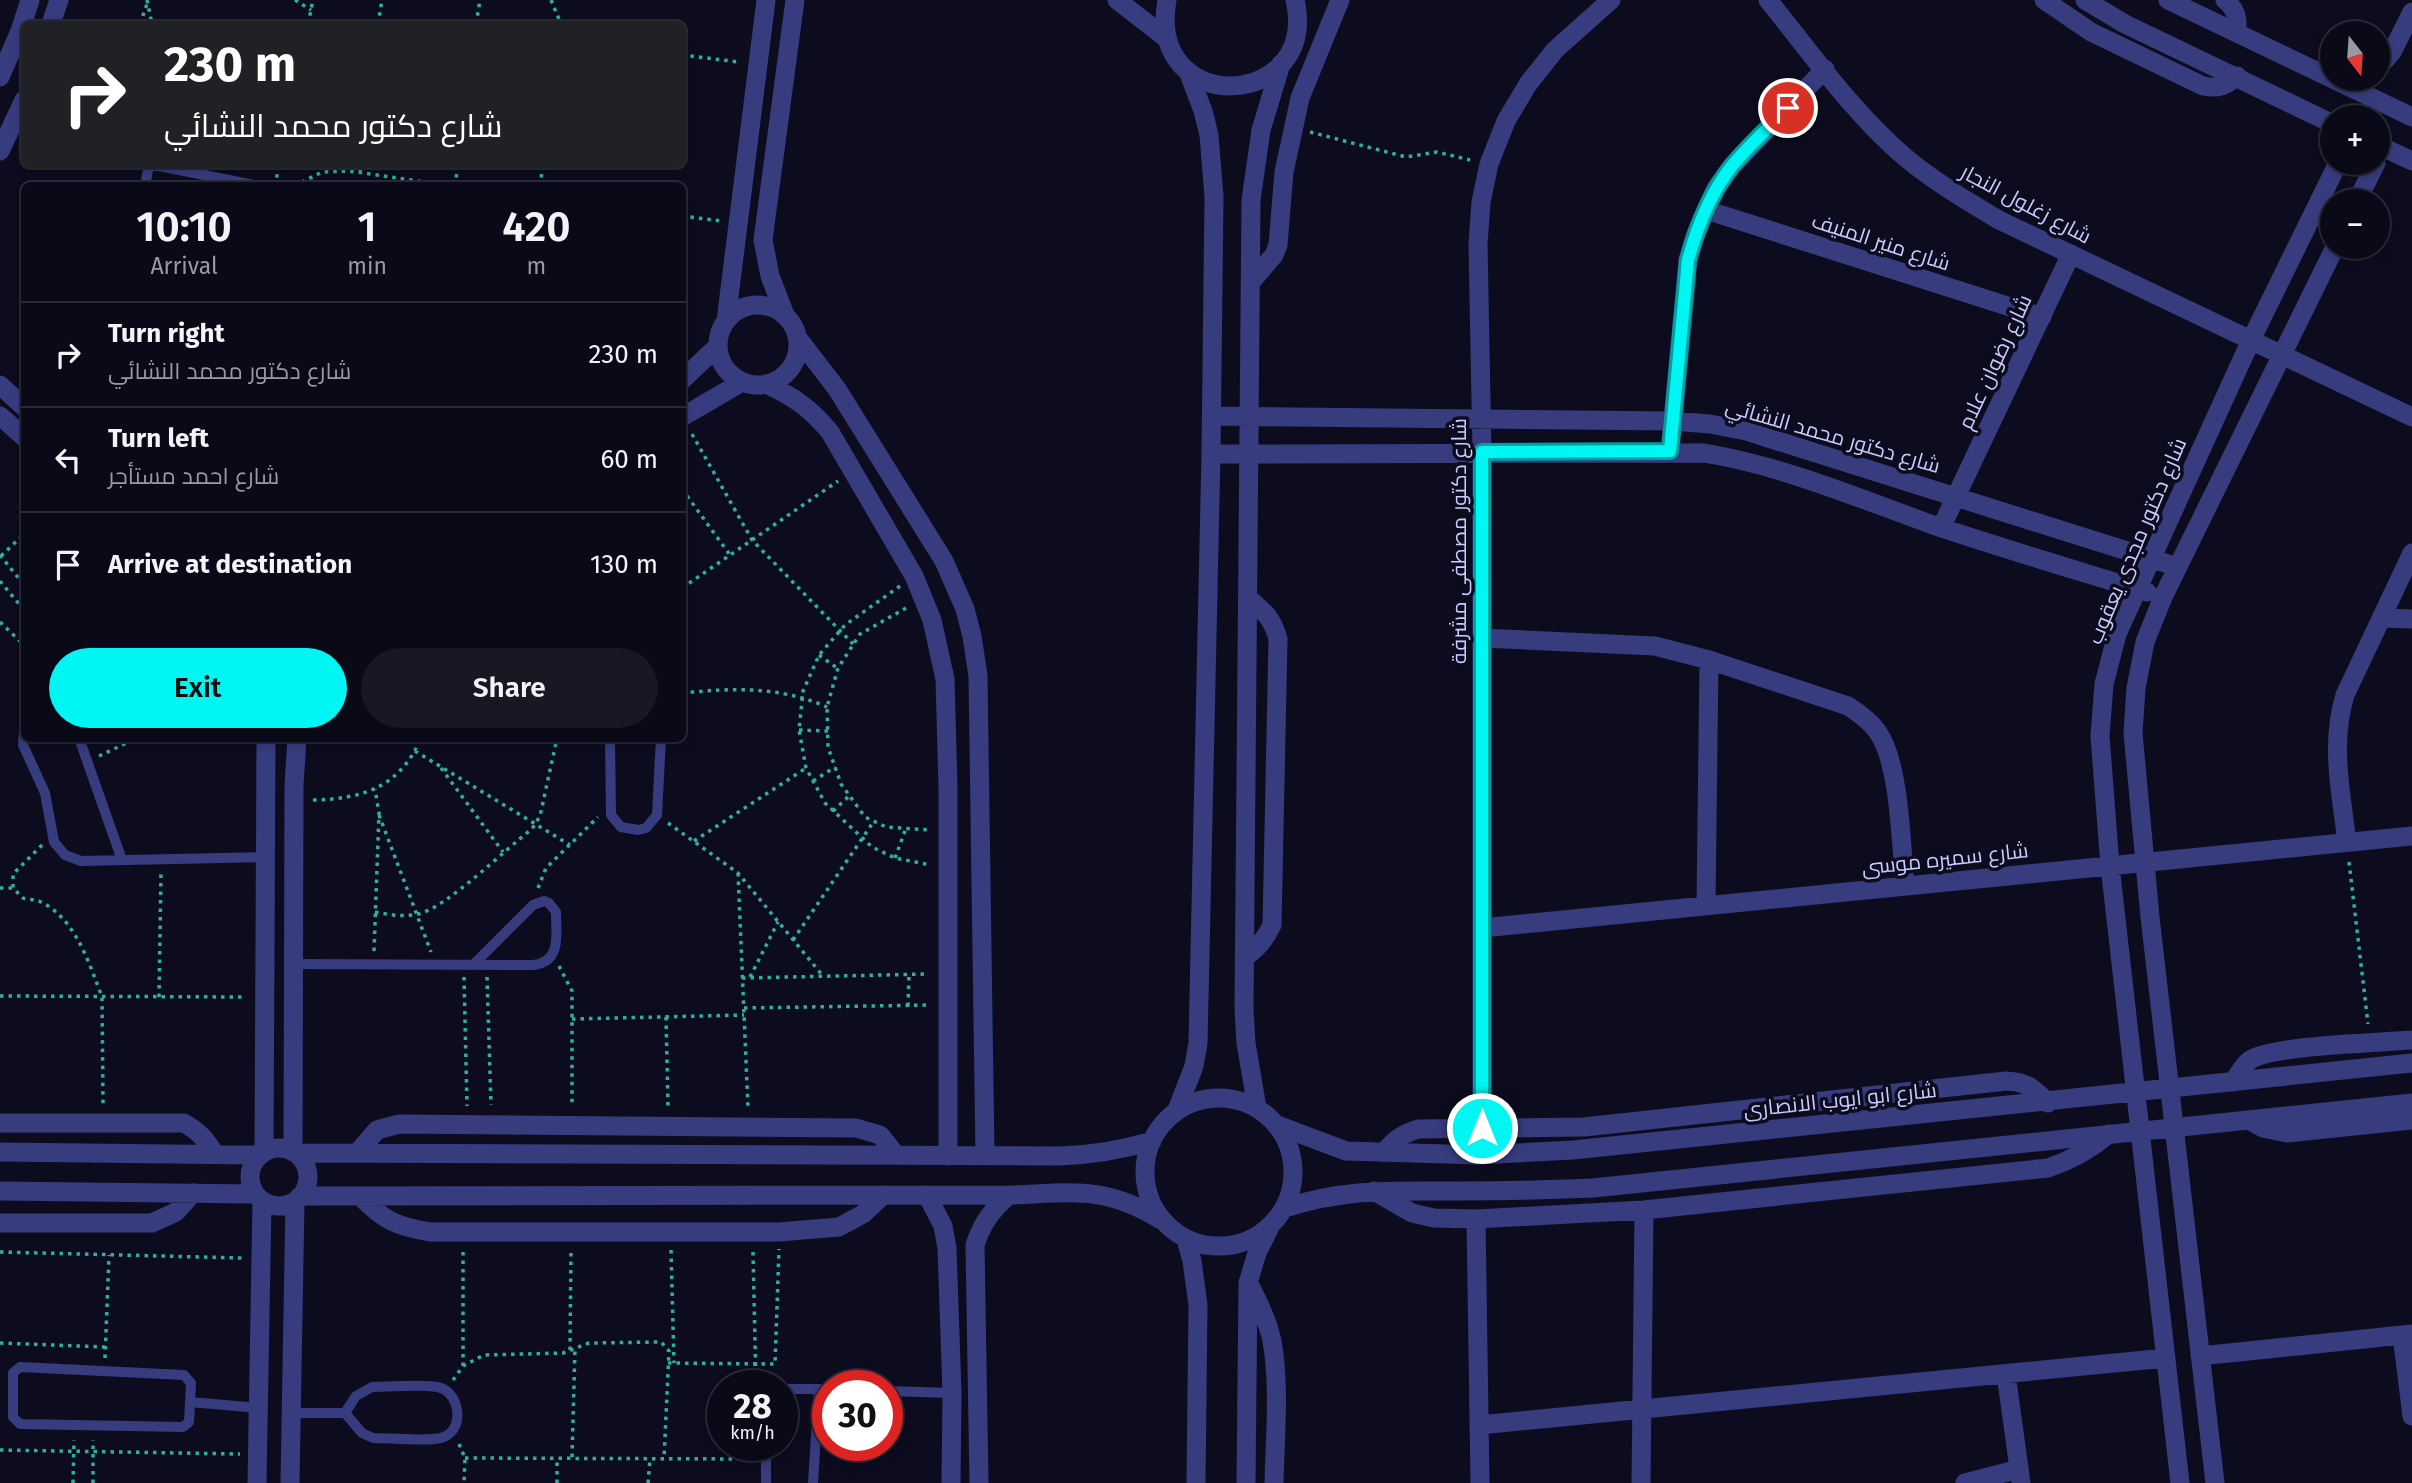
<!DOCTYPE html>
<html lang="en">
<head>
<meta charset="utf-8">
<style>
	:root { --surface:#0a0917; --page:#181724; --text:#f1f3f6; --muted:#999aa1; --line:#2a2a36; --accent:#00f6f3 }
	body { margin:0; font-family:"Fira Sans",Cairo,sans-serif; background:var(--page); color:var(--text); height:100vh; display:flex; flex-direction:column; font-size:26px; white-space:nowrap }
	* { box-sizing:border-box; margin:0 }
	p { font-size:23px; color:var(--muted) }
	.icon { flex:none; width:38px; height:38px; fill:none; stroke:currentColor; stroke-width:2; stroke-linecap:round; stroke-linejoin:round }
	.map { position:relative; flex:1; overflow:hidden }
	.panel { position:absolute; left:21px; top:182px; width:665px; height:560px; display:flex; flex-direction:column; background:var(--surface); border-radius:10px; box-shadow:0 4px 10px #0003,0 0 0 2px var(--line) }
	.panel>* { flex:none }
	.top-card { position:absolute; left:21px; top:21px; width:665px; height:147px; border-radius:10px; box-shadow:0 4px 10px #0003,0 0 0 2px var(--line); background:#202124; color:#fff; overflow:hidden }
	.needle { width:46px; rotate:163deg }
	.buttons { position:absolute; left:2320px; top:21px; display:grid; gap:14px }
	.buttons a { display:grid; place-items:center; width:70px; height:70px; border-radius:50%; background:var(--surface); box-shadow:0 4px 10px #0003,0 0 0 2px var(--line); font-size:35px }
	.speed { position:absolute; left:707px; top:1370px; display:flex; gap:14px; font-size:35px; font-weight:700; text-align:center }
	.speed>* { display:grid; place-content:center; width:91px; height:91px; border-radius:50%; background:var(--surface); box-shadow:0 4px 10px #0003,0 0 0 2px var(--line); line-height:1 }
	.speed small { font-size:18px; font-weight:400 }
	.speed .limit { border:10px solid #d22; background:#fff; color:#111 }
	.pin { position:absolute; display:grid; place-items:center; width:60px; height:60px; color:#fff; margin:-30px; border:4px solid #fff; border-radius:50%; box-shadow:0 2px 7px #0007 }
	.me { position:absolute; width:77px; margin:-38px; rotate:0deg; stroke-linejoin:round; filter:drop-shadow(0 0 5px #0008) }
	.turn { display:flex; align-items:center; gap:24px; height:147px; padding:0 28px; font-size:32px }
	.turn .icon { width:91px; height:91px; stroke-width:2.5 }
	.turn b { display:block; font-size:49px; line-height:60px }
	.eta { display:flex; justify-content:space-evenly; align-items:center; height:119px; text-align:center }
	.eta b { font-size:42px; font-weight:600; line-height:49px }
	.action { display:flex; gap:14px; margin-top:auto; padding:14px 28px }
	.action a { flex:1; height:80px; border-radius:42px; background:var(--accent); color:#111; font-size:28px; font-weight:600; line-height:80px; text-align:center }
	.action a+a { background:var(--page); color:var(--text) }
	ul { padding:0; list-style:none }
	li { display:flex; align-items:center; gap:21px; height:105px; padding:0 28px; border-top:2px solid var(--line) }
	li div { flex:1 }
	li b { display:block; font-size:26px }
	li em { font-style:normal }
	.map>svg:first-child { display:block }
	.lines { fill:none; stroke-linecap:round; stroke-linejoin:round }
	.path { stroke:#2db19a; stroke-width:3.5; stroke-dasharray:3.5 5; stroke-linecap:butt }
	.service { stroke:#373c7f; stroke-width:10 }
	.minor { stroke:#373c7f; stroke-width:19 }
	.tertiary { stroke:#373c7f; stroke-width:19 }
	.route-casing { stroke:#00a09e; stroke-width:18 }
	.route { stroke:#00f6f3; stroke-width:12 }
	.labels { text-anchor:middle; stroke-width:7; stroke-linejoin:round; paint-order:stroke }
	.street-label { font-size:21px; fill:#cbcbff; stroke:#0d0c1f }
</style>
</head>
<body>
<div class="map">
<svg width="2412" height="1483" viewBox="0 0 2412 1483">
	<rect width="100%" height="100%" fill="#0d0c1f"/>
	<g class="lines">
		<path class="path" d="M147,0L152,24
			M295,0L311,10
			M551,0L561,24
			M140,24L147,4
			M308,24L313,0
			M378,24L382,0
			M476,24L480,0
			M682,55L739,62
			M1310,132L1406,157L1437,152L1470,160
			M360,172L361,164
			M275,186L279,164
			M294,186L322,172L349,171L453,186
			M455,186L458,164
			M540,186L543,164
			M682,216L721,221
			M692,434L752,540L853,644
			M682,489L730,555
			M0,555L24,585
			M1,556L24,534
			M0,581L24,610
			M900,586L845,625L819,655L803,691L799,730L806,768L825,803L872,847L895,858L931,865
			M682,588L838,481
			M906,608L860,634L838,668L827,707L828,747L841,784L865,817L886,827L929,830
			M0,622L24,645
			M819,655L837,668
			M682,693C733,688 779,686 827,707
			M799,730L828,731
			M130,742L247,741
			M415,751L570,845
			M99,756L137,738
			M441,768L503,852
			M813,781L835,767
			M313,800C363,799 400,787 421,738
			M833,811L849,796
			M379,815L431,952
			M668,823L738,873L823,976
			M694,841L806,768
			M42,845L13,874V888L23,898C28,900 34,899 39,901C75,917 89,963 102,997L103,1104
			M895,858L906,828
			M2349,862L2368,1024
			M738,873L748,1108
			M0,888H13
			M538,888L546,868L598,817
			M375,912C390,915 403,917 418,914C448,907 505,849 532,829L540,816L557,738
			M793,940L874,821
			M374,951L379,813L375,789
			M559,966L572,991V1106
			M464,977L467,1106
			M487,977L491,1105
			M750,977L778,922
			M742,978L929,974
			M0,996L246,997
			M159,997L161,873
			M908,1006L909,974
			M744,1008L931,1005
			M666,1017L668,1107
			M572,1019L744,1015
			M671,1250L674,1363
			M0,1252L242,1258
			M753,1252L756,1386
			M0,1343L105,1347
			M570,1350L571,1251
			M105,1358L109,1255
			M668,1363L775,1364L779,1249
			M463,1366V1249
			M453,1380L463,1366L484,1355L563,1353L589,1343L661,1342L669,1351L664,1459
			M459,1444L465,1458L464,1483
			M0,1450L240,1454
			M572,1457L575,1348
			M465,1458L753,1459
			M73,1483L74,1440
			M93,1483V1440
			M557,1483V1458
			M648,1483L650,1459"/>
		<path class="service" d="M149,164L259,186
			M145,186L149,165
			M24,729L23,745L45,793L54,842L65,855L81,861L266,857
			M79,738L122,860
			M610,738L611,815L621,827L638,830L646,828L657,815L661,738
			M293,964L533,965C562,962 556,934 556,912L549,903L544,901L533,905L473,965
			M20,1367L184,1375L191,1383L189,1422L183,1427L20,1424L13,1417V1373Z
			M372,1387C393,1387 417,1384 437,1387C459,1390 466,1428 444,1437C432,1442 389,1438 373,1438L362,1433L345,1413L356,1396Z
			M782,1389H819L813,1483
			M887,1391L952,1393
			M190,1402L258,1408
			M291,1413H345
			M766,1483V1446"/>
		<path class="minor" d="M1117,0L1166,38
			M1167,0C1146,119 1320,110 1295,0
			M1768,0C1811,53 1853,113 1906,158C1935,182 1967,201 1999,220L2412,417
			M2044,0L2091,32L2203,86C2218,89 2226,86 2237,76
			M2225,0C2236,9 2239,19 2236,32
			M51,24L59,0
			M2378,68L2392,52L2412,12
			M0,77L20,31L30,0
			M0,151L24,100
			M2357,201L2376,163
			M1706,210L2042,317
			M1250,283L1274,255L1278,245L1284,172L1300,98L1340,0
			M718 345a40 40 0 1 1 80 0a40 40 0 1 1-80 0Z
			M785,315L770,276L763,240L795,0
			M726,321L766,0
			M797,337L837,389L944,561L965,609L972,636L978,676L985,1155
			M682,380L718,346
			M766,384C793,396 811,409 830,432L914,576L932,620L945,679L948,787V1156
			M0,385L24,407
			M0,416L24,437
			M1212,416L1673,421L1710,424L1746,431L2178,567
			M682,417L742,382
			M1670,451L1688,260L1695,236L1706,210L1716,188L1732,166L1825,69
			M1211,454L1704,453C1783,466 1858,498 1933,525C2004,549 2076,570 2147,592
			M1941,528L2071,254
			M2382,618L2412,619
			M1482,638L1655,646L1709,660L1848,706C1859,713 1869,720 1877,731C1900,761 1901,846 1905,886
			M2347,842C2341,793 2330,743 2345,695L2412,553
			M1706,905L1709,660
			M1482,928L2412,836
			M1245,957C1258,948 1265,939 1272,925L1278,639C1273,619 1264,611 1248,598
			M2233,1082C2238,1075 2243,1065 2250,1060C2274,1045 2377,1043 2412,1040
			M1145 1172a74 74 0 1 1 148 0a74 74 0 1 1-148 0Z
			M1257,1108L1246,1043L1244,1009L1251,200L1261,130L1281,64
			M1177,1110L1194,1066L1198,1043L1211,454L1214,197L1209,135L1203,111L1188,71
			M2251,1121L2263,1128L2287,1133L2412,1120
			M0,1123H184C198,1131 206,1139 214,1153
			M1277,1125L1346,1151L1479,1155L1573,1150L2412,1063
			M1482,1128V452L1478,244L1481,202L1489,164L1506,121L1528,84L1555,50L1611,0
			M250 1177a29 29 0 1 1 58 0a29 29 0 1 1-58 0Z
			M0,1152L261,1155
			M264,1152L266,738
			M293,1152L294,785L297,738
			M295,1153L1060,1156C1092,1155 1121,1150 1152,1141
			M357,1153L377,1130L399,1124L856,1128L880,1135L896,1155
			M1384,1153C1394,1139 1403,1134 1418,1129L1584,1127L2006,1081C2028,1082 2033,1088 2048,1103
			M0,1191L255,1194
			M1374,1191L1412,1213L1434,1218L1476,1219L1644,1210L2048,1168C2072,1160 2090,1150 2109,1134
			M927,1195L943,1226L947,1248L952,1393L951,1483
			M300,1196L1009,1195C1072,1193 1105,1185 1161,1220
			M360,1196C383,1220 397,1227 431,1232H779L839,1227L863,1214L883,1195
			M1285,1208C1346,1188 1396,1191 1459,1191C1504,1191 1548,1190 1593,1188L2412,1103
			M1476,1219L1480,1483
			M0,1223H152L176,1212L193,1193
			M1186,1239L1192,1261L1198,1305L1196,1483
			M1250,1286C1259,1303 1268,1321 1272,1341C1280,1387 1275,1437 1274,1483
			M2402,1335L2412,1416
			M2200,1356L2412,1334
			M2006,1374L2021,1483
			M1479,1425L2166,1358
			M257,1483L262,1201
			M290,1483L295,1201
			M979,1483L975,1245C982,1223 992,1210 1009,1195
			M1246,1483L1248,1283L1257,1253L1269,1229
			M1641,1483L1644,1210
			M1965,1483L2019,1469
			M2180,1483L2110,866L2100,736L2104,684L2117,634L2251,340L2338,163
			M2215,1483L2150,917L2133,733L2136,688L2145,642L2163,597L2335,247"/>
		<path class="tertiary" d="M2085,0L2125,24L2333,124
			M2168,0L2412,117
			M2378,145L2412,161"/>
	</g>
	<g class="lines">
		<defs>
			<path id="route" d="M1482,1128V452L1670,451L1688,260C1697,227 1710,194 1731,167C1748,146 1769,127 1788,108"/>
		</defs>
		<use href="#route" class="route-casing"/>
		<use href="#route" class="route"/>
	</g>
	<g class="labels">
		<g class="street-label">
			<text transform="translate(2026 204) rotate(28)" y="7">شارع زغلول النجار</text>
			<text transform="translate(1881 242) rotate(18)" y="7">شارع منير المنيف</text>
			<text transform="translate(1995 362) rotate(-65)" y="7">شارع رضوان علام</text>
			<text transform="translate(1833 436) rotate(16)" y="7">شارع دكتور محمد النشائي</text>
			<text transform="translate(1459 541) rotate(-90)" y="7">شارع دكتور مصطفى مشرفة</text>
			<text transform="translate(2137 541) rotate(-67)" y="7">شارع دكتور مجدى يعقوب</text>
			<text transform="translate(1945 859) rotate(-6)" y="7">شارع سميره موسى</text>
			<text transform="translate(1840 1100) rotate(-6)" y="7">شارع ابو ايوب الانصارى</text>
		</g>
	</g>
</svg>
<div class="buttons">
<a><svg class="needle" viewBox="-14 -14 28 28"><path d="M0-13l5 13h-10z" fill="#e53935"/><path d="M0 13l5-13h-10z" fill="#999aa1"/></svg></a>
<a>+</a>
<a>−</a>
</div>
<div class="speed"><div>28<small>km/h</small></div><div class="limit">30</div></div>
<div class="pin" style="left:1788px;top:108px;background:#d93025"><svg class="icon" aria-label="arrive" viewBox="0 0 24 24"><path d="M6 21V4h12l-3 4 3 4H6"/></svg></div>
<svg class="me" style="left:1482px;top:1128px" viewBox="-20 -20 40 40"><circle r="17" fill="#00f6f3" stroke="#fff" stroke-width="3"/><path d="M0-11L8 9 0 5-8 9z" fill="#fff"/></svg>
<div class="top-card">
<div class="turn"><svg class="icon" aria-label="right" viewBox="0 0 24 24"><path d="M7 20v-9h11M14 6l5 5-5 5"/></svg><div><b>230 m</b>شارع دكتور محمد النشائي</div></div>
</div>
<section class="panel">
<div class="eta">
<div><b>10:10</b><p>Arrival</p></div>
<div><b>1</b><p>min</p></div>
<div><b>420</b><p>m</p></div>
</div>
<ul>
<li><svg class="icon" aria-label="right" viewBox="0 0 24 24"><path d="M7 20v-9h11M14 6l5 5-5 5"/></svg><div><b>Turn right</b><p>شارع دكتور محمد النشائي</p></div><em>230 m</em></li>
<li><svg class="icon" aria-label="left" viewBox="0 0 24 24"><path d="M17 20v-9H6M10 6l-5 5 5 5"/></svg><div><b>Turn left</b><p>شارع احمد مستأجر</p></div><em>60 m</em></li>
<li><svg class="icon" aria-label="arrive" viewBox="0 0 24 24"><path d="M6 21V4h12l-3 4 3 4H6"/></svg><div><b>Arrive at destination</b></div><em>130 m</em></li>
</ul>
<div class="action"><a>Exit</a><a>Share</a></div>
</section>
</div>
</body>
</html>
